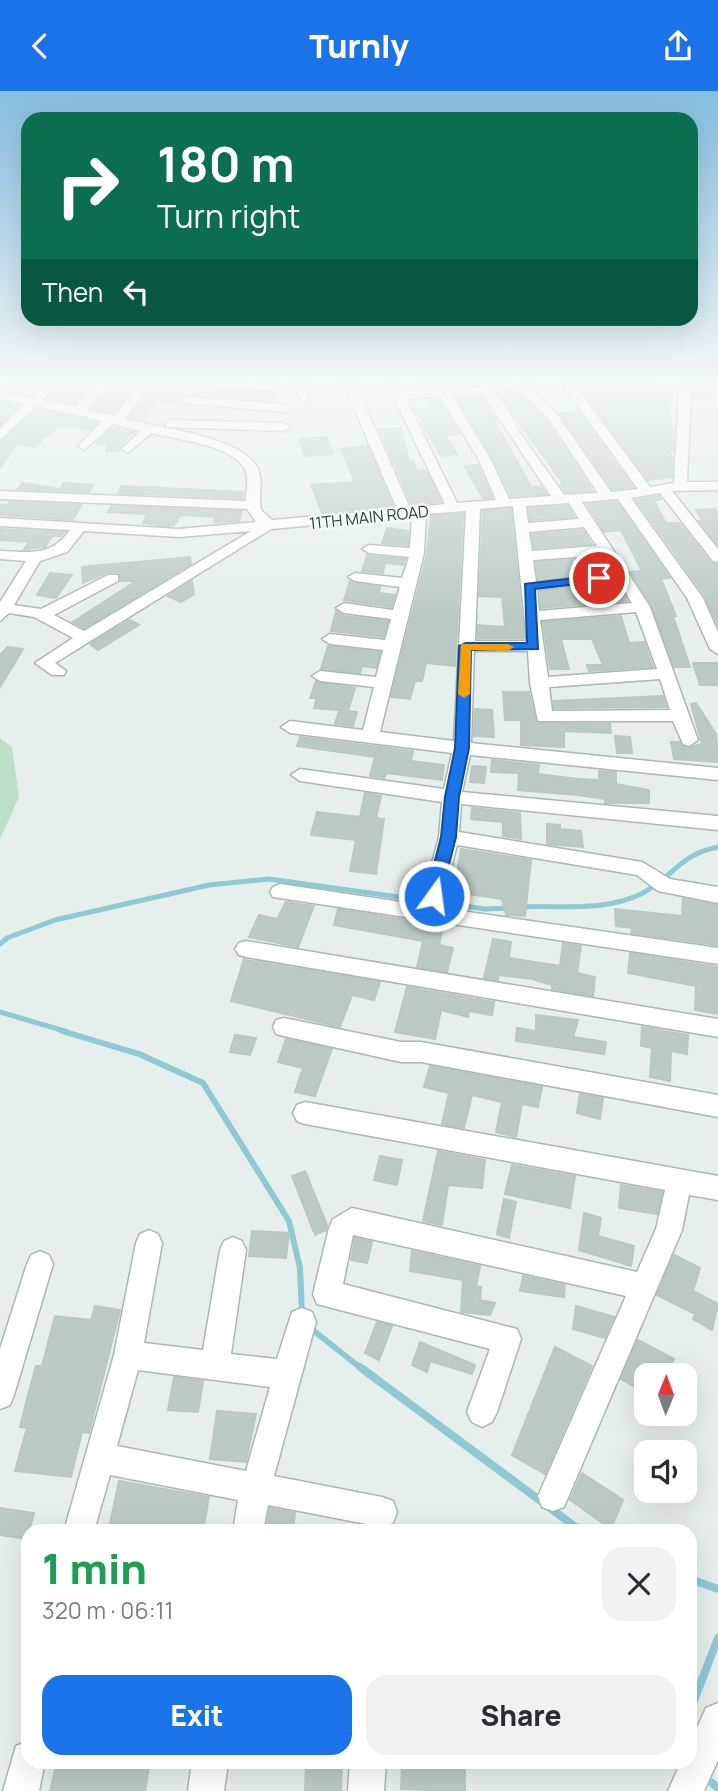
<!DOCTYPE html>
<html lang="en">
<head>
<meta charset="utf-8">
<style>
	:root { --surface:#fff; --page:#f2f2f3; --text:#2b2b33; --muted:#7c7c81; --accent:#1a73e8 }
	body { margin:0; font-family:Manrope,sans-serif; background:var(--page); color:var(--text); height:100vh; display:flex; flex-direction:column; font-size:26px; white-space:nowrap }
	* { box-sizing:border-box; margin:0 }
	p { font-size:23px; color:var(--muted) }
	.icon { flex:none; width:38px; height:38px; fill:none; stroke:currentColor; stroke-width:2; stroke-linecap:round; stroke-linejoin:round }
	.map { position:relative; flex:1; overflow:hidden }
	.drawer { position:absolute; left:21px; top:1433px; width:676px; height:245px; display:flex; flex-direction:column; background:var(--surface); border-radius:21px; box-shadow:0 7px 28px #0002 }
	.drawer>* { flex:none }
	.guide { position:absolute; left:21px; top:21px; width:677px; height:214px; border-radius:21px; box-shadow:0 7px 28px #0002; background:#0b6e4f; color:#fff; overflow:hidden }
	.needle { width:46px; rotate:1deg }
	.fabs { position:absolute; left:634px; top:1272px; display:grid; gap:14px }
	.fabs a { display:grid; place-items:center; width:63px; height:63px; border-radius:14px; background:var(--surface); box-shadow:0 7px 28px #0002; font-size:35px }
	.pin { position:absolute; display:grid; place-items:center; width:60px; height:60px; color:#fff; margin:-30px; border:4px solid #fff; border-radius:50%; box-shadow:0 2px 7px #0007 }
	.me { position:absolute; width:77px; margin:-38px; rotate:14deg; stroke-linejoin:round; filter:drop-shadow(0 0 5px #0008) }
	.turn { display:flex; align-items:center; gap:24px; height:147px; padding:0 21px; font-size:32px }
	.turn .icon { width:91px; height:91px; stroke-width:2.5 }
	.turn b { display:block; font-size:49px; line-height:60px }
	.then { display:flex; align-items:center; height:66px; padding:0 21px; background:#0003; gap:14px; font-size:26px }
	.round { display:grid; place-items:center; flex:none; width:74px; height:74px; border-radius:21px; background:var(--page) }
	.summary { display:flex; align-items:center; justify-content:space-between; height:119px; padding:0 21px }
	h1 { font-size:42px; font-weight:800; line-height:52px; color:#1e9e55 }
	.primary-button { display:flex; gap:14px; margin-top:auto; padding:14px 21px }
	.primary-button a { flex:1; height:80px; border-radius:21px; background:var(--accent); color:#fff; font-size:28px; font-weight:800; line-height:80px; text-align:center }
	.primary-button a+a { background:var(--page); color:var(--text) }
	header { display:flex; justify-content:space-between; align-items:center; height:91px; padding:0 21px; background:var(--accent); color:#fff; font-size:32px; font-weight:800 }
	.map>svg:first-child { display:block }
	.green { fill:#bfe0c8 }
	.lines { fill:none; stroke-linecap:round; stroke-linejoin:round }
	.stream-far2 { stroke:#8ec9d4; stroke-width:5 }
	.stream-far1 { stroke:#8ec9d4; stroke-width:6 }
	.stream { stroke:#8ec9d4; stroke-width:8 }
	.building { fill:#bbcac4; stroke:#b8c9c2; stroke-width:2 }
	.minor-casing { stroke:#a8b8b2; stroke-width:3 }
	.minor { fill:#fff; fill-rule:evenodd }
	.route { fill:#1a73e8; stroke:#114b97; stroke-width:2 }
	.slow { fill:#f59e0b }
	.labels { text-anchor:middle; stroke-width:5; stroke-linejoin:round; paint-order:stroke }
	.far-street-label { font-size:16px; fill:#24423a; stroke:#f7fbf9 }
</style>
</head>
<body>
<header><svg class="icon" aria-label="back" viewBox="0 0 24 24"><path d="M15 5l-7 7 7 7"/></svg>Turnly<svg class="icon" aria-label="share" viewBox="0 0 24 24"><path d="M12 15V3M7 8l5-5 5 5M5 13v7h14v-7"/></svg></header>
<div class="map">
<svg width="718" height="1700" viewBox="0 0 718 1700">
	<rect width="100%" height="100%" fill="#e6efeb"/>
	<path class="green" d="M0,647L12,656L19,706L0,748Z"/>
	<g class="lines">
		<path class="stream-far2" d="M519,816C559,814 604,821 641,803C673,787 678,764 718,756
			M0,853L7,847L55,829L209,794L269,788L485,818L509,817
			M0,921L68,941"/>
		<path class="stream-far1" d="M62,940L139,963L203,992L289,1130L300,1177L302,1223
			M309,1236L362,1278"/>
		<path class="stream" d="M360,1276L581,1440
			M690,1488L718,1498
			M690,1620L718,1547
			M704,1685L718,1697"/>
	</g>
	<path class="building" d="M18,289H44L29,304L3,300Z
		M63,289H96L75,313L46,307Z
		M114,289H139L114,322L91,317Z
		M157,289H190L198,296L277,301L273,310L186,303L181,306L179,312L157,310L143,329L130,326Z
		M415,289H506L494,297L489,293L420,297Z
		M578,289H651L653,296H669L671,312H666L674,343L673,360H668L673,367L672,386L648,389L581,298Z
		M691,289H714L716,303L694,302Z
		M517,298L546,329L593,400L565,401L560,394H564L496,299Z
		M481,305L531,396L541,395L546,403L511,405L492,366L456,306Z
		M439,308L460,343L445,344L457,363L441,365L414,318L431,317L427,309Z
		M0,311L19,315L0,334Z
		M37,318L97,332L90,339L59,334L34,356L17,353L0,377V352Z
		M578,320L633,396L612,398L559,322Z
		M114,336L135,341L127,345L120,360L106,359L108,354L96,352Z
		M401,337L409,371L413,370L417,380L426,379L441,411L412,414L379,338Z
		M327,346L333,363L305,365L300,348Z
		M368,355L393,416L322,422L311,394L355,391L341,358Z
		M478,374L492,407H483L464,375Z
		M22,392L60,398L64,392L93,394L89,401L18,398Z
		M122,395L244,401L243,407L118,402Z
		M659,405L661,408L654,410L666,432H680L711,472L718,474V534L705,505L636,409Z
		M10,411L81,414L73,429L0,424V414H7Z
		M617,411L670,487L661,488L676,525H673L690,576H674L652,515L630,481L642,480L621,439L604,441L587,413Z
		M111,415L242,420L239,430L214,431L216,426L181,424L174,434L168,435L143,432L147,423L108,421Z
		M568,415L574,426L530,429L529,417Z
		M511,418L524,547H478V534L505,536L502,506L479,505L483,420Z
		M715,418L718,423V454L699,430H703L696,419Z
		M463,423L455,575L426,572L422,590H415L410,608L391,606L427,463L431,425Z
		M387,437L408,440V454L382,452Z
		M0,438L65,441L61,445H52L45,456L24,458L29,451L0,449Z
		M583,439L592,453L534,457L532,443Z
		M367,464L369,465L405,468L403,474L385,472L383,482L362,480Z
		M190,466L191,473L84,537L73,531L136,490H120V482L108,481L83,492L82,476Z
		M597,467L602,480L538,488L536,471Z
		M50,482L72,484L56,507L37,504Z
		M192,490L194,503L181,511L168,505Z
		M350,490L380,496L379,502L395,504L391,516L344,509Z
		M617,492L628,510L541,517L540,501Z
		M336,520L344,525L388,530L383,546L331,540Z
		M621,525L629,552L644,551L653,576L589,580L587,574H603L592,548H561L569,578H550L543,531Z
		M130,529L139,534L98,559L90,553Z
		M328,555L380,561L376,577L362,575L360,582L321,578Z
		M8,556L23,558L0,596V564Z
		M693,572H718V594H700Z
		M316,590L355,597L348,620L357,621L353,635L335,633L339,619L314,617L317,607H310Z
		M503,601H529L536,632L610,633L611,642L564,640V656L521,654V629H505Z
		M663,605L666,616L554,617L553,610Z
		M696,612L716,643L718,671L674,668L671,651H679L688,657L702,653L691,613Z
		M475,618L492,619L494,646L474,645Z
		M615,645L630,646L632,662H617Z
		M300,646L413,660L411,670L444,674L442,689L386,682L385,687L370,685L375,666L297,655Z
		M492,669L539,674L538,683L578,688L599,689V680L616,681V693L649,699V712H605V708L578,704L518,699L519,682L491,681Z
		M472,675L486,676L484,692L470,691Z
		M365,702L381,705L376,727L384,728L376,783L350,780L356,749L311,744L317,721L360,726Z
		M472,717L520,722L521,748L503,745V731L471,728Z
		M547,733L560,734V738L581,740L583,756L547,753Z
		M461,758L531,769L525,825L506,824L502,808L454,801Z
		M683,808L718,814L717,854L631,842L632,837L616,835L615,818L682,825Z
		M286,811L314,815L298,856L249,846L259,824L277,828Z
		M338,818L425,832V837L442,840L439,854L453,857L447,881L417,876L423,850L334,834Z
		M493,848L511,851L509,867L560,875L563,852L581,855L577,882L595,886L593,905L552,898V894L532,888L499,884L498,889L484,887Z
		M630,862L717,876L718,923L695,919L696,895L628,882Z
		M244,868L246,869L380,891L374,909L352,904L340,936L231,910Z
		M407,896L494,911L492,924L469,920L468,926L441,919L435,948L395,941Z
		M536,924L578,929L573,946L606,951L604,963L516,950L517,937L536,940Z
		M642,936L688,944L687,963L671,960L670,990L650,986L652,957L641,955Z
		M235,944L256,947L250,964L230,961Z
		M286,948L332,958L315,1005L295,1001L303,977L278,971Z
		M430,975L542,996L538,1016L522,1013L516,1046L496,1041L502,1011L472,1004L464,1037L442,1033L449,1002L424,996Z
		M580,1003L603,1007L600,1028L577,1022Z
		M438,1060L485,1069L482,1097L448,1094L442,1134L423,1130Z
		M380,1065L402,1069L397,1094L374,1089Z
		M512,1074L575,1085L570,1117L505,1103Z
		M305,1080L327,1134L326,1139L315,1144L292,1085Z
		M621,1094L662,1101L657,1123L619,1117Z
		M504,1108L516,1111L509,1147L497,1143Z
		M584,1122L601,1127L598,1145L634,1155L631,1175L579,1159Z
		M252,1140L289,1142L286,1167L249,1165Z
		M355,1147L372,1151L367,1172L351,1169Z
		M412,1160L480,1175L476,1195L481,1196L480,1209L495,1212L490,1224L461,1221L463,1189L410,1180Z
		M674,1164L700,1177L693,1200L718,1213L712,1239L693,1228L695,1223L657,1204Z
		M523,1185L565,1194L564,1206L520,1200Z
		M95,1215L120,1219L89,1342L82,1341L71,1386L15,1380L27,1337L20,1336L28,1304L36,1275H42L55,1225L91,1229Z
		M576,1215L614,1226L605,1247L573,1238Z
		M377,1231L392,1235L379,1269L365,1262Z
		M638,1249L674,1268L668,1284H646V1302L621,1288Z
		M420,1251L475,1274L472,1283L430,1270L427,1281L412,1274Z
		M555,1256L592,1275L545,1383L512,1364Z
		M174,1286L203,1290L198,1321L168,1319Z
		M217,1320L256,1323L246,1371L210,1368Z
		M582,1382L623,1409L611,1438L570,1409Z
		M119,1390L209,1406L203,1440L109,1437Z
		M0,1417L34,1422L27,1448L0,1444Z
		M270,1417L295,1422L293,1440H266Z
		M57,1671H150L145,1700H50Z
		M306,1671H342L341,1700H305Z
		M402,1671H465V1700L401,1698Z"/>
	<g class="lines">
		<defs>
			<path id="minor" d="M48,289H60L41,309L76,316L99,289H111L86,319L115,325L142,289H154L125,328C158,337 240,345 257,376C264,389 258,406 261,419L272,429L397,418L342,289H354L410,417L445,413L385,289H397L403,301L489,296L506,315L518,339L564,404L598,402L548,327L524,304L515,289H527L533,300L556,322L611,401L638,398L559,289H571L650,396L674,392L679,301L676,289H688L691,301L687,391H718V399L672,400L718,458V471L713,470L660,402L631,407L703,507L718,541V563L710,558L687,507L618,408L582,411L650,516L698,649L689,655L683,653L673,630H538L530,592L528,560H474L471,652L718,677V689L470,664L462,701L718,725V739L461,713L459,741L642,771L670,788L718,796V812L658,800L637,784L457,754L441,817L718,857V873L273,806L270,801L273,796L280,793L421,814L439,746L442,711L300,690L291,684L300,678L444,698L452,662L290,642L281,636L290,630L363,639L374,596L320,590L312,585L320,580L376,586L383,559L330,553L322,548L330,543L385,549L391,528L344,522L336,517L344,512L393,519L400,496L355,490L348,486L355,482L402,487L409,466L369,462L362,458L369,454L410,457L412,425L271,438L55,572L66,580L64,584H52L35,572L73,547L34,526L9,522L0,530V511L26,470L0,468V460C30,461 51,466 70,439L0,435V427L179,438L256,431L247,418L0,408V400L246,410C246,399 250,386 244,377C232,354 175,348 151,342L128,362L122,358L140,340L113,333L84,359L78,355L102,330L36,315L0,349V338L24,313L0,308V302L30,307ZM482,302L551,405L509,408L490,367L452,304ZM440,305L478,367L496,409L457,412L406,308ZM569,412L579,428L528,432L526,415ZM513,415L527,550H475L480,418ZM466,420L454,650L380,641L424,462L426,423ZM584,436L597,455L532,460L529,441ZM84,440L179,446L251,440L84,540L54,524L118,490V484H108L41,518L14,514L40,470L67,461ZM602,464L612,481L536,491L533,469ZM618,489L632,512L539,520L537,499ZM636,521L657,578L548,586L540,529ZM660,588L670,619L552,620L549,596Z
				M229,289L274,293L280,296L274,299L198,293L192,290Z
				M291,289H303L309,309H301Z
				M186,306L284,313L290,317L284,321L182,312V308Z
				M171,329L284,332L290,336L284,340L167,336L165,333Z
				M246,850L718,928V946L246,866L239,864L235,858L239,852Z
				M284,927L401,951H421L718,1004V1026L421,971H401L284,945L276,943L273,936L276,929Z
				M305,1011L718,1085V1109L689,1104L682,1139L564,1416L553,1420L542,1416L538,1405L626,1205L353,1144L343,1193L517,1238L521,1248L497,1321L492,1331L482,1336L472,1331L467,1321L490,1258L317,1213L313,1203L329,1137L333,1128L352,1117L637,1181L656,1138L665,1099L305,1033L297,1030L293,1022L297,1014Z
				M149,1139L158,1143L162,1152L144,1252L203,1259L220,1159L224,1150L233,1146L242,1150L246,1159L231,1263L277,1268L292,1221L302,1217L312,1221L316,1231L274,1385L382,1406L393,1410L397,1421L393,1432L382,1436L268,1414L263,1440H233L238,1409L110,1384L94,1440H64L114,1264L136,1152L140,1143ZM138,1279L270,1296L246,1380L117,1355Z
				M40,1160L49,1164L53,1173L14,1304L10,1314L0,1318V1258L27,1173L31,1164Z
				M718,1612V1669L704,1700H668L681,1671H690V1652L706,1617Z
				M28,1650V1671H45L39,1700H3L16,1655Z
				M192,1671H228L224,1700H188Z
				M350,1671H386L384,1700H348Z"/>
		</defs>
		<use href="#minor" class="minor-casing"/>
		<use href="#minor" class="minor"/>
	</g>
	<linearGradient id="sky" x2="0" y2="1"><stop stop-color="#84bce0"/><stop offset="0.55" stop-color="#f4f8f6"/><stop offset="1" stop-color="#f4f8f6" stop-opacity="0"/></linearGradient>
	<rect width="718" height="527" fill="url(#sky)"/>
	<path class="route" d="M599,484L605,487L603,490L535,498L538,558L471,559L469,657L459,706L456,746L441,805L439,809H428L426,805L441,746L445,706L455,657L459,555L466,552H527L525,493Z"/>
	<path class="slow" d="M461,553H508L514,556L508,560L471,559L470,603L464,607L458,603Z"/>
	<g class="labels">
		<g class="far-street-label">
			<text transform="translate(369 426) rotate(-6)" y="6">11TH MAIN ROAD</text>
		</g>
	</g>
</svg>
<div class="fabs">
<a><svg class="needle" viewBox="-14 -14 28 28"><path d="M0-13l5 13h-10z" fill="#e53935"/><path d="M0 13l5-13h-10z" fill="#7c7c81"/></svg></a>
<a><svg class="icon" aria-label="sound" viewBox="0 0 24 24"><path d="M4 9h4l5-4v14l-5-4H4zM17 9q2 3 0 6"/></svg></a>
</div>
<div class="pin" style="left:599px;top:487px;background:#d93025"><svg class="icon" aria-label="arrive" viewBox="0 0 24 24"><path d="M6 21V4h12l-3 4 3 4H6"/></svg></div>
<svg class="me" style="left:434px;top:805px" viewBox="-20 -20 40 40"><circle r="17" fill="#1a73e8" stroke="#fff" stroke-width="3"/><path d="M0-11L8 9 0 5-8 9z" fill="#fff"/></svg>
<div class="guide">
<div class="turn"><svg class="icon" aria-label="right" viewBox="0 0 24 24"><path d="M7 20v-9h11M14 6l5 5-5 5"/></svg><div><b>180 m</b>Turn right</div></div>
<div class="then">Then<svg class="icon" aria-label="left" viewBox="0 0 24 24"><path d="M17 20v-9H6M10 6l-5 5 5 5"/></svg></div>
</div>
<section class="drawer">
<div class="summary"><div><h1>1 min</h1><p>320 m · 06:11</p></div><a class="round"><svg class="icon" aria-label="close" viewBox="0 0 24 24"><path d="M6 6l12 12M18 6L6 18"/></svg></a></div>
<div class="primary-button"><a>Exit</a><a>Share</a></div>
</section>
</div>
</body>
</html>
